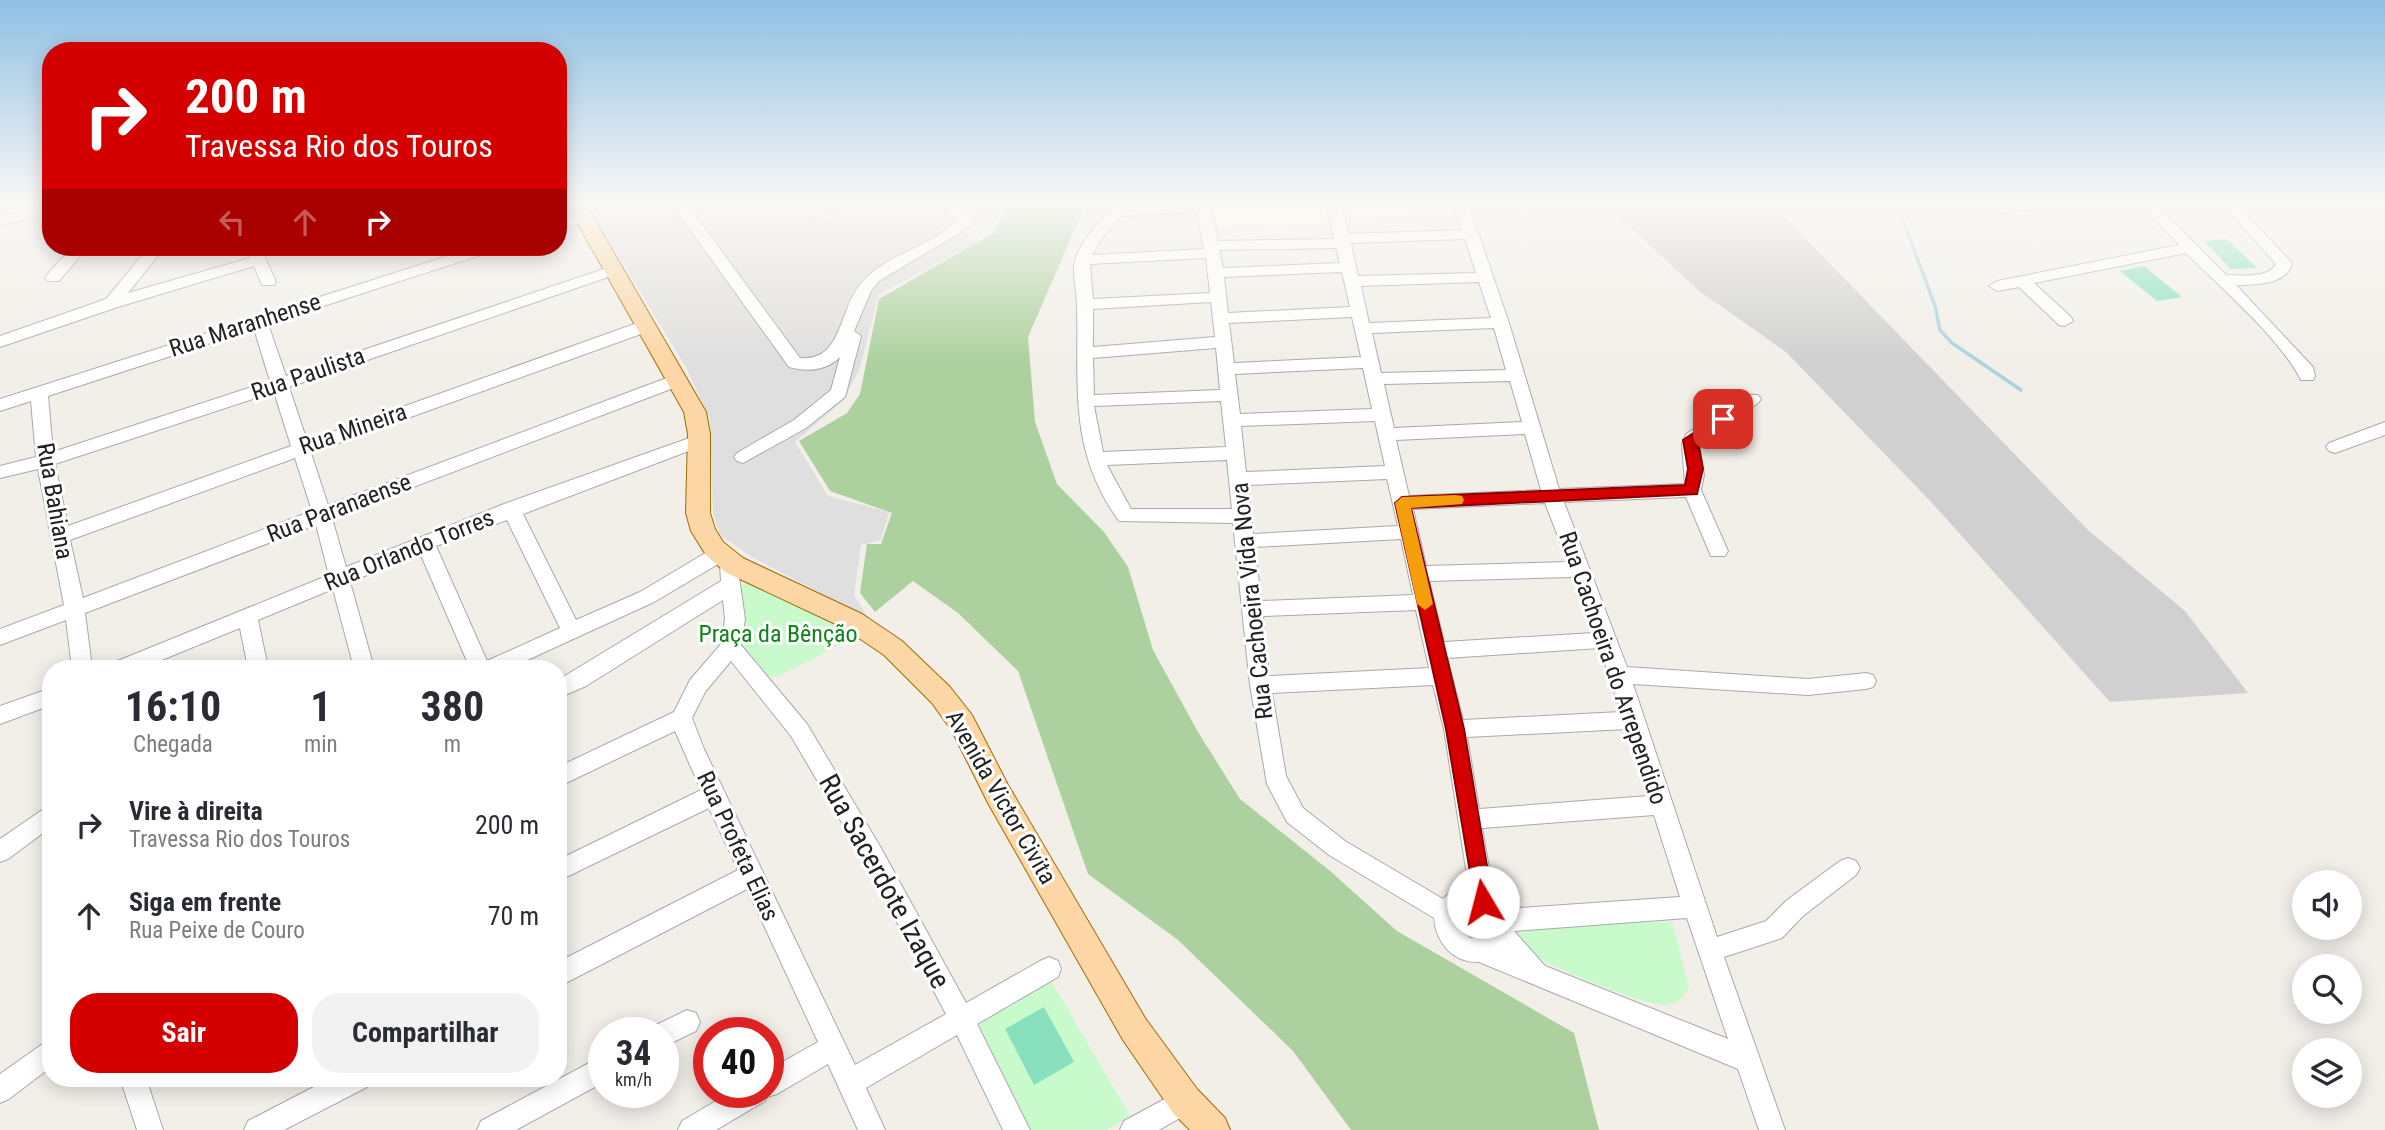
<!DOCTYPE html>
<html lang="pt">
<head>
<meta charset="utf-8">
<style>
	:root { --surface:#fff; --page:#f2f2f3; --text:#2b2b33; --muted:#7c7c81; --accent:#d40000 }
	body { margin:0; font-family:"Roboto Condensed",sans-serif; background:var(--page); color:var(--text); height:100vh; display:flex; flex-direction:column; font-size:26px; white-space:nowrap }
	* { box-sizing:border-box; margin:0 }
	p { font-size:23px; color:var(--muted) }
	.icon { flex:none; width:38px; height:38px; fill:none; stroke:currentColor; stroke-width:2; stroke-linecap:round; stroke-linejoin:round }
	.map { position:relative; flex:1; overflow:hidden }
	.drawer { position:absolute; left:42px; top:660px; width:525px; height:427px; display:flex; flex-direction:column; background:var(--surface); border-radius:28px; box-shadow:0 4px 18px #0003 }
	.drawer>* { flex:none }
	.banner { position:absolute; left:42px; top:42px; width:525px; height:214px; border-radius:28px; box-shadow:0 4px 18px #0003; background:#d40000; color:#fff; overflow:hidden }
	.fabs { position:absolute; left:2292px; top:870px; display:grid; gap:14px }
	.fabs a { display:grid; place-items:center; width:70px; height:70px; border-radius:50%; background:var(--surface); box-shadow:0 4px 18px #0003; font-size:35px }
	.speed { position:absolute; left:588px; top:1017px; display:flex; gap:14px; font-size:35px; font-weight:700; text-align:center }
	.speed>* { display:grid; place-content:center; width:91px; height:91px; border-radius:50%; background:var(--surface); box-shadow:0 4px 18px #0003; line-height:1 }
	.speed small { font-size:18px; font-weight:400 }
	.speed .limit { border:10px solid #d22; background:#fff; color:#111 }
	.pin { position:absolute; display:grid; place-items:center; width:60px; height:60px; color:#fff; margin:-30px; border-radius:14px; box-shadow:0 4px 10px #0006 }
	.me { position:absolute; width:77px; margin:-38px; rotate:352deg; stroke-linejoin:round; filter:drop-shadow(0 0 5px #0008) }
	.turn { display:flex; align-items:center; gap:24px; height:147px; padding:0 28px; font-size:32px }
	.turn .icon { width:91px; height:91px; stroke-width:2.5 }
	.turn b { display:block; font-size:49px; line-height:60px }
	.lanes { display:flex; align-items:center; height:66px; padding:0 28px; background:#0003; justify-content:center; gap:35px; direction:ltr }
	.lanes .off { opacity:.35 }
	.eta { display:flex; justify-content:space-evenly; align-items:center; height:119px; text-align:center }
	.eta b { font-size:42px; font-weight:700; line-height:49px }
	.cta { display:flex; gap:14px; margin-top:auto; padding:14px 28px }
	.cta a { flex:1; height:80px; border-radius:28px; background:var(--accent); color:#fff; font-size:28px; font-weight:700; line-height:80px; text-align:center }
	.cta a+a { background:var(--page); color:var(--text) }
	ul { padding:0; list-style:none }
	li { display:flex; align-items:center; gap:21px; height:91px; padding:0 28px }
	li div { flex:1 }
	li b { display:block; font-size:26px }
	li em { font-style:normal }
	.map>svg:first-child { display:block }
	.residential { fill:#e0dfdf }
	.education { fill:#ffffe5 }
	.religious { fill:#d0d0d0 }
	.grass { fill:#cdebb0 }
	.forest { fill:#add19e }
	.park { fill:#c8facc }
	.pitch { fill:#88e0be }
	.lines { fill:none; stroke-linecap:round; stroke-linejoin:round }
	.stream { stroke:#aad3df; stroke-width:3.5 }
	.minor-casing { stroke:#a9a9a9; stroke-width:2 }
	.major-casing { stroke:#a06b00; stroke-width:2 }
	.minor { fill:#fff; fill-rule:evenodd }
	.major { fill:#fcd6a4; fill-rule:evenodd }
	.route { fill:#d40000; stroke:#8a0000; stroke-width:2 }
	.slow { fill:#f59e0b }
	.labels { text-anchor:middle; stroke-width:6; stroke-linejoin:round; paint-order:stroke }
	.street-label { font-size:24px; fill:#222; stroke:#fff }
	.park-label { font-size:24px; fill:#0c8416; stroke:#fff }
	.near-street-label { font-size:28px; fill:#222; stroke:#fff }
</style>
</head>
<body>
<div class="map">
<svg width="2385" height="1130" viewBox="0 0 2385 1130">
	<rect width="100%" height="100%" fill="#f2efe9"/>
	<path class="residential" d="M586,203H797L800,206L798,203H861L812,220L815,225L875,203H938L976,243L879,294L860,367L845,399L795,442L828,496L889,512L881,540L861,545L854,595L868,618L752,557L720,535L713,514L710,419L686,367Z"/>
	<path class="education" d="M1213,203H1323L1328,223L1217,227Z
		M1342,203H1449L1453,214L1346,218Z"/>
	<path class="religious" d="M1600,203H1771L2088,530L2185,611L2248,693L2110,702L1934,505L1786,352L1698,290L1628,225Z"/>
	<path class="grass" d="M1477,912L1490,922V937L1476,943L1459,929L1458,924L1466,913Z"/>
	<path class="forest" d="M1008,203H1091L1084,208L1028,337L1035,422L1057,484L1104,532L1128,567L1153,650L1198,732L1240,799L1329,870L1397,931L1574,1033L1599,1130H1351L1293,1051L1178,940L1088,874L1018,671L958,613L913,581L875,612L860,593L867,544H881L892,513L830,491L799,441L847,413L860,394L879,299L993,233Z"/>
	<path class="park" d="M747,581L847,629L851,639L776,677L768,676L745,655L741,646L740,587Z
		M1672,922L1689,987C1684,997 1676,1006 1664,1005C1645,1005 1555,969 1538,957C1526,949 1520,936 1512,924Z
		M1050,979L1130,1116L1107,1130H1030L973,1023Z"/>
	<path class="pitch" d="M2227,239L2257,268L2231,269L2204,241Z
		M2144,266L2182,297L2157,301L2120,271Z
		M1044,1007L1074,1062L1034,1085L1005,1029Z"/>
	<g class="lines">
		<path class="stream" d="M1893,203L1902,217L1935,306L1940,330L1952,343L2021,390"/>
		<defs>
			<path id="minor" d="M671,203H686L800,358C842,362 839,311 859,286C883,254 929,249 956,221L942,203H957L963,210L966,203H980L971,226L879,281L871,291L854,331L861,336L845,397L806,428L743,463L737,461L734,457L737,453L794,420L831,390L840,357C826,371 807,372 789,367Z
				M1117,203H1132L1130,207L1210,203L1218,241L1334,239L1327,203H1341L1349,234L1462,230L1454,203H1468L1509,323L1559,489L1685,484L1682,444L1686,434L1746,395H1758L1761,399L1758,403L1699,444L1704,475L1701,490L1728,551L1725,556H1711L1686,497L1564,502L1627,667L1808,679L1866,673L1873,675L1876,681L1873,687L1866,689L1808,695L1633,684L1717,937L1766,921L1787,900L1840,861L1848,858L1856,861L1860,868L1856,875L1803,916L1782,938L1724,957L1785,1130H1759L1738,1069L1479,962C1453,963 1436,943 1434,918L1329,855L1287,822L1267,784L1250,685L1233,523L1119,521C1068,450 1079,387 1077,305C1077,291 1071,270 1076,257C1085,235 1103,218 1117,203ZM1197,212L1204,249L1092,255L1102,238L1121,216ZM1465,239L1476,273L1358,276L1351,243ZM1336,248L1340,263L1223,268L1219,250ZM1206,258L1210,293L1093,299L1090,264ZM1342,272L1350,307L1228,313L1224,277ZM1479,282L1491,318L1369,323L1361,286ZM1211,302L1215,337L1093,347V309ZM1352,317L1361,357L1234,363L1229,323ZM1494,328L1506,370L1381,373L1372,333ZM1216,348L1220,390L1094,395L1093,358ZM1363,368L1372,409L1240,414L1235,374ZM1510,381L1522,422L1394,428L1384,384ZM1221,401L1226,447L1103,452L1094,406ZM1375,421L1385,466L1246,472L1241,426ZM1525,434L1541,490L1409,496L1396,440ZM1227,460L1232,509H1131L1107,465ZM1387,479L1398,526L1253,534L1248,485ZM1545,503L1568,562L1426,566L1413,509ZM1401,539L1413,595L1261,601L1255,547ZM1573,577L1594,633L1444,642L1429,581ZM1416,610L1429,668L1269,676L1263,616ZM1600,648L1621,712L1463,720L1447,658ZM1433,685L1444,729L1469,888L1448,894L1443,899L1345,841L1303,808L1286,776L1272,693ZM1627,729L1648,796L1479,809L1467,737ZM1654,815L1680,897L1506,909L1494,897L1482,828ZM1472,909L1490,926L1489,935L1484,938H1470L1459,927L1458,916ZM1687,918L1728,1039L1545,966L1514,931Z
				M1988,203H2062L2055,207L2000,213L1995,212Z
				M2139,203H2155L2226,275C2242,275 2268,279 2276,264L2221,203H2236L2292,263C2288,285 2253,285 2236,285L2313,367L2315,376L2313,380H2301C2279,337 2221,288 2186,253L2034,283L2071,317L2073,321L2065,326L2059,325L2019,287L1997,291L1989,286L1997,281L2179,245Z
				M29,210L36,214L34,217L0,225V217Z
				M584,213L589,214L591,217L589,220L558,230V221Z
				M72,247H88L59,281H47L45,278L47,275Z
				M149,247H165L128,293L250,258L246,247H260L276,282L274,285H262L254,266L118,307L0,347V336L106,299Z
				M359,247H374L377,250L369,255L364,253Z
				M476,247H499L496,250L268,324L286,376L610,267H620L623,270L620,273L289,387L307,441L640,322H652L654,326L652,330L311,453L328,505L672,376L678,374L686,380L684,384L332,518L346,567L504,504L695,436H707L710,440L707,444L523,514L576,620L640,592L712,549L719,547L736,556L745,619L741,645L807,724L881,848L966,1003L1040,961L1049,957L1058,961L1061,969L1058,977L977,1024L1030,1130H1003L957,1035L866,1088L885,1130H858L828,1064L777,1094L767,1097L765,1101L716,1130H678L682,1121L731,1092H768V1070L818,1042L747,889L558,987V962L738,870L709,808L558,881V860L701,790L675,731L558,787V767L674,712L690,680L721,644L725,619L723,600L586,686L558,698V680L721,581L720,563L654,602L510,668H470L420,553L350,582L374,668H354L333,589L258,620L268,668H248L240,628L142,668H112L115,662L329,575L316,525L85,613L92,668H72L66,620L0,645V629L64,605L38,469L0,478V466L36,457L31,401L0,411V399ZM254,329L270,381L53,452L48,396ZM274,392L291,446L68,526L55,464ZM295,458L312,511L83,598L70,540ZM507,520L560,628L487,661L436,546ZM731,661L791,736L865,862L946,1014L855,1065L704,749L692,718L705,692Z
				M2385,422V435L2335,453L2329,451L2326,447L2329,443Z
				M51,688V705L0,724V706Z
				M51,804V827L8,859L0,862V839Z
				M687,1010L696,1013L700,1022L696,1031L663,1047V1032H651L654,1026Z
				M51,1038V1067L9,1099L0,1103V1074Z
				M604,1055V1082L516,1130H477L481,1121Z
				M120,1078H146L163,1130H137Z
				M331,1078H371L367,1087L284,1130H244L248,1121Z
				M1185,1088L1194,1092L1198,1101L1194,1110L1159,1130H1120L1124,1121Z"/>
			<path id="major" d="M566,203H585L706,412L710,434V513L715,529L723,542L743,558L862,614L902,641L950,687L972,715L1008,785L1145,1018L1197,1089L1225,1118L1230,1130H1190L1173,1113L1123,1040L988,803L952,731L932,703L884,655L844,628L725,572L706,555L691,531L686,513L688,434L684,412Z"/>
		</defs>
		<use href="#minor" class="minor-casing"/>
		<use href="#major" class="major-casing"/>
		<use href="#minor" class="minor"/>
		<use href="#major" class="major"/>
	</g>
	<linearGradient id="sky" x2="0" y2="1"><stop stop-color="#8fc0e4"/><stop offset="0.56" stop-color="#f9f8f5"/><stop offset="1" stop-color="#f9f8f5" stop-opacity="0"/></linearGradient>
	<rect width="2385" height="362" fill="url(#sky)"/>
	<path class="route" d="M1723,414L1730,419L1728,423L1698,442L1703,469L1697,494L1411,508L1464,729L1493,902L1490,908L1483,911L1476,908L1446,729L1395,503L1402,497L1685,485L1688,469L1683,440Z"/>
	<path class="slow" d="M1456,495L1462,496L1464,500L1462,504L1411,508L1433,604L1425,610L1417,604L1395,503L1402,497Z"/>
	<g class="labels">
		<g class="street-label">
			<text transform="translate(245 325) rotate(-18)" y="8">Rua Maranhense</text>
			<text transform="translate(308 374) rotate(-19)" y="8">Rua Paulista</text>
			<text transform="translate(353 429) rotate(-19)" y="8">Rua Mineira</text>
			<text transform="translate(55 501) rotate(80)" y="8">Rua Bahiana</text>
			<text transform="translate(339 508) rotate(-21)" y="8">Rua Paranaense</text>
			<text transform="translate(409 550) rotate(-22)" y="8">Rua Orlando Torres</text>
			<text transform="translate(1252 601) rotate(-96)" y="8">Rua Cachoeira Vida Nova</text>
			<text transform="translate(1613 668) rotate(71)" y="8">Rua Cachoeira do Arrependido</text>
			<text transform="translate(1001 797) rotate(60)" y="8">Avenida Victor Civita</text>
			<text transform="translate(738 846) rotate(65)" y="8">Rua Profeta Elias</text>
		</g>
		<g class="park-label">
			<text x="778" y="642">Praça da Bênção</text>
		</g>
		<g class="near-street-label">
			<text transform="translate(885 881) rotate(61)" y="10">Rua Sacerdote Izaque</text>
		</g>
	</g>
</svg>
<div class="fabs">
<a><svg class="icon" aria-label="sound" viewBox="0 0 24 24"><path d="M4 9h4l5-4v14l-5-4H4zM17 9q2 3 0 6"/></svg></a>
<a><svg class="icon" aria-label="search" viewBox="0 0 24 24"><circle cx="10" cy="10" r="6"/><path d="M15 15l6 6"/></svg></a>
<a><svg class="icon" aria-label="layers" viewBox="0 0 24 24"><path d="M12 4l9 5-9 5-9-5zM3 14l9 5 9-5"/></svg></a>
</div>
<div class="speed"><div>34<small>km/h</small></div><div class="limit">40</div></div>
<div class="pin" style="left:1723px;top:419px;background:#d93025"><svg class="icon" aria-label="arrive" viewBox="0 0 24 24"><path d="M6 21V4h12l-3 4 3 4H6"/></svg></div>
<svg class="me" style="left:1483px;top:902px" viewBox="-20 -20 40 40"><circle r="19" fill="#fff"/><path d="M0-13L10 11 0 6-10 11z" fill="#d40000"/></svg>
<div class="banner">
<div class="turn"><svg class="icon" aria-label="right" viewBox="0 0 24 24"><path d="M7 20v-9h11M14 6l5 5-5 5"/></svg><div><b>200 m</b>Travessa Rio dos Touros</div></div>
<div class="lanes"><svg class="icon off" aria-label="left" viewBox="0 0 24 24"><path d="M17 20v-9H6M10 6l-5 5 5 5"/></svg><svg class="icon off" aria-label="ahead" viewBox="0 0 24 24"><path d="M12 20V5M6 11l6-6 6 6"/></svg><svg class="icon" aria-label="right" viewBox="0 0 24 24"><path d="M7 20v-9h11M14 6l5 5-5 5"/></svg></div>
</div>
<section class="drawer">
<div class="eta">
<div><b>16:10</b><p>Chegada</p></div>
<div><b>1</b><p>min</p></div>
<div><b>380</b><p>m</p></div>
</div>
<ul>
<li><svg class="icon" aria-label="right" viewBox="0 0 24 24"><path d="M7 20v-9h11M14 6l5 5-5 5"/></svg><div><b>Vire à direita</b><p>Travessa Rio dos Touros</p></div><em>200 m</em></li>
<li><svg class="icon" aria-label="ahead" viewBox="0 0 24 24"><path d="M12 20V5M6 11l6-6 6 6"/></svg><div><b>Siga em frente</b><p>Rua Peixe de Couro</p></div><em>70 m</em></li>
</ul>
<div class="cta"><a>Sair</a><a>Compartilhar</a></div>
</section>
</div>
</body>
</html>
